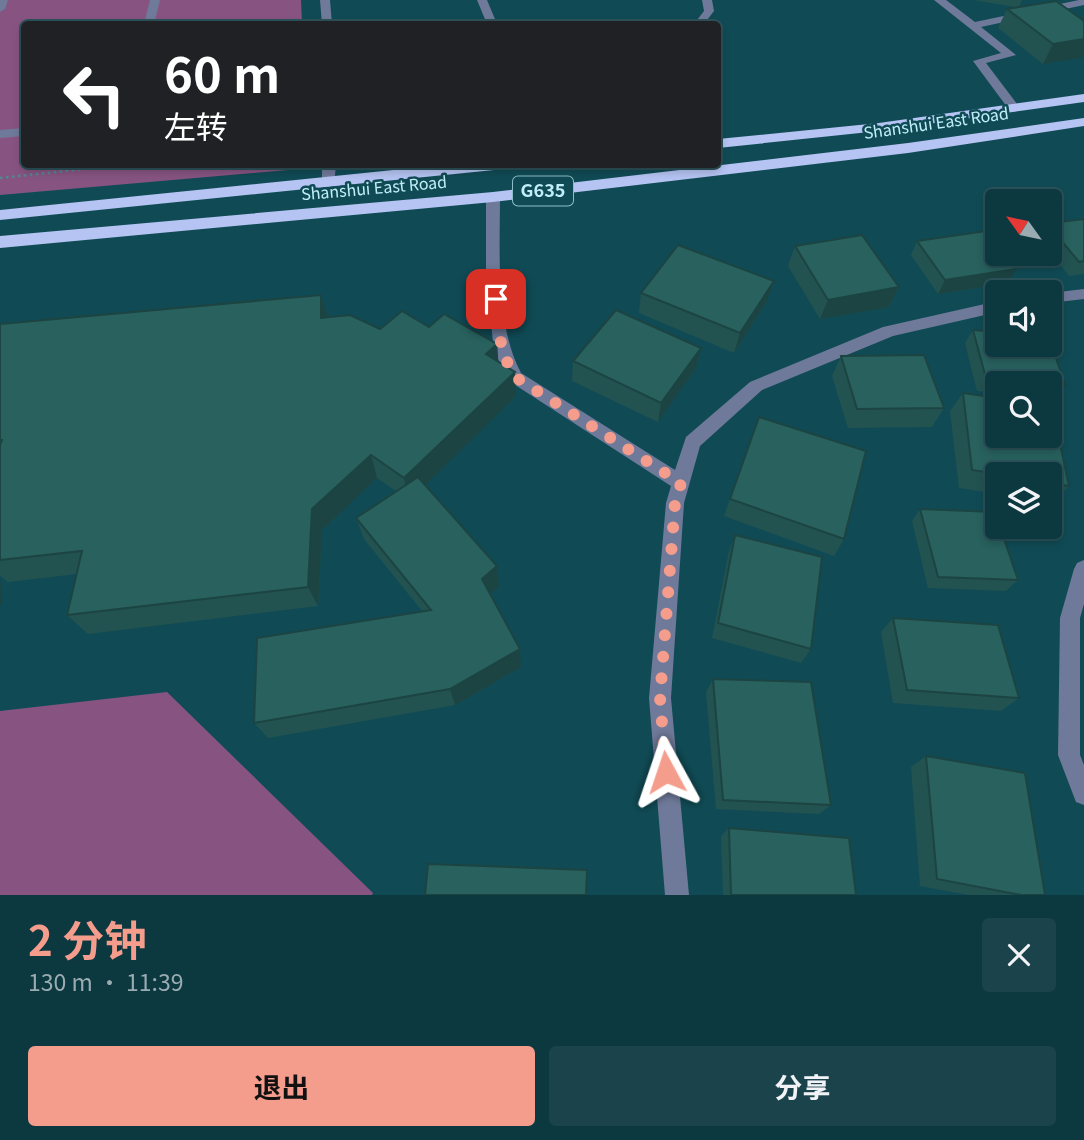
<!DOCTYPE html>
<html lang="zh">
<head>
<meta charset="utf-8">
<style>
	:root { --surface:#0c3840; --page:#1a434b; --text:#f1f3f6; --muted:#9aacb1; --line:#2c5259; --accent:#f49d8d }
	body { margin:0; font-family:Georgia,"Noto Sans SC",serif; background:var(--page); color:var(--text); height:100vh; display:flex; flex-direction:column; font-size:26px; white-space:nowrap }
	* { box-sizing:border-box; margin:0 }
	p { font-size:23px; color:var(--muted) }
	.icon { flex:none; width:38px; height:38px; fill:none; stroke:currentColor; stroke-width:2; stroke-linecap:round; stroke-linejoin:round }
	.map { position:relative; height:895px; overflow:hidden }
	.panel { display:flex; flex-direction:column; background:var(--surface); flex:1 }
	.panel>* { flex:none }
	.top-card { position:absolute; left:21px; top:21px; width:700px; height:147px; border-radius:7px; box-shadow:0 4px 10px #0003,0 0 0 2px var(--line); background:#202124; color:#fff; overflow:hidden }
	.needle { width:46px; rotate:303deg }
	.controls { position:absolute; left:985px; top:189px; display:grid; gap:14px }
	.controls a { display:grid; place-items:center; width:77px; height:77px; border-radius:7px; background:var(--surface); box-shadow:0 4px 10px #0003,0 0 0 2px var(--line); font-size:35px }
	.pin { position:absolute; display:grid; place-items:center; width:60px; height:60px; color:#fff; margin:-30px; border-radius:14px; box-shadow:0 4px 10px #0006 }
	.me { position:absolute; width:77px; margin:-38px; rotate:355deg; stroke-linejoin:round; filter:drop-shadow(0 0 5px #0008) }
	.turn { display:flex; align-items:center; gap:24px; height:147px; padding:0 28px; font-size:32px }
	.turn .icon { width:91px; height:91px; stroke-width:2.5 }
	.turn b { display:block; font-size:49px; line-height:60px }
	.round { display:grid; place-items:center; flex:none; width:74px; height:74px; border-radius:7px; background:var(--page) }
	.head { display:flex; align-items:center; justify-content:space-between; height:119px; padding:0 28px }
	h1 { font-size:42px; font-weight:700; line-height:52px; color:var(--accent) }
	.primary-button { display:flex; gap:14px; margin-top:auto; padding:14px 28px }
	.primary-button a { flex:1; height:80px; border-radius:7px; background:var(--accent); color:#111; font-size:28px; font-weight:700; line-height:80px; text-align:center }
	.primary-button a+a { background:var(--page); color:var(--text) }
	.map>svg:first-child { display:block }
	.green { fill:#875482 }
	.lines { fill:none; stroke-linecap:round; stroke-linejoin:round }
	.path { stroke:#528892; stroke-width:2.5; stroke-dasharray:2.5 3.5; stroke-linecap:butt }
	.minor { fill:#6f7a9a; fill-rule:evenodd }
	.highway { fill:#b5c4f3; fill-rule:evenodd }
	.wall { fill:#225351 }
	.shaded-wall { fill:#1c4442 }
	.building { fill:#28615e; stroke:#1c4442; stroke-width:2 }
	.route { stroke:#f49d8d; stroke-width:12; stroke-dasharray:0 21.6 }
	.labels { text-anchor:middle; stroke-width:5; stroke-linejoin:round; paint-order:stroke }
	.far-street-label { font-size:16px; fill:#c1eff9; stroke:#104b55 }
	.shield { fill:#104b55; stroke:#8cbec8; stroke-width:2 }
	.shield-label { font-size:18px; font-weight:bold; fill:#c1eff9 }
</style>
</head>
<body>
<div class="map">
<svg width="1084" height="895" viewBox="0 0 1084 895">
	<rect width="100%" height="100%" fill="#104b55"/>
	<path class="green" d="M0,0H301L302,24H24V164H310L311,168L0,195Z
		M167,692L373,893L372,895H0V711Z"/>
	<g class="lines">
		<path class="path" d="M0,178L132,164"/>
		<path class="minor" d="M0,0H8L5,9L0,12Z
			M150,0H160L154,24H144Z
			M320,0H330L332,24H322Z
			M477,0H487L497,24H487Z
			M702,0H712L714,11L704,24H694L704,11Z
			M934,0H946L975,22L1079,0H1084V5L981,27L1016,55L986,63L1020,108L1014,112L1010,111L973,61L1001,53Z
			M24,128V136L0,138V130Z
			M322,164H336L334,186L329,187L322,183Z
			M493,193L500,197C500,252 495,324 521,373L675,470L686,437L750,382L883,327L998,301V312L893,336L762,390L700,446L684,503L671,698L689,895H665L649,698L666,503L671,486L509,381L494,352L486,273V197Z
			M1084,289V299L1050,303V293Z
			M1084,560V604L1080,618V755L1084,765V805L1076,802L1058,755L1060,618L1074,569L1077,563Z"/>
		<path class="highway" d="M1084,94V102L879,131L718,148V139L879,123Z
			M1084,118V126L908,153L493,202L0,248V236L493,192L908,143Z
			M452,164H511L504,169L0,220V210Z"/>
	</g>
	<path class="wall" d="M973,0H1022L1019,7L1084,21L1043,64L998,28L1007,9L1015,7Z
		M1084,219V274L1069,276L1050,252V223Z
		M917,241L1008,283L938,294L911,255Z
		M795,246L899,287L889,307L820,319L788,266Z
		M641,293L767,301L734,353L639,313Z
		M321,295L328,317L380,329L429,327L497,344L498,362L516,396L425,485L497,566L499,586L490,594L521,667L455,705L268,738L254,723L422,611L364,539L356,518L396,491L377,478L322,530L318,606L88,634L67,615L77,574L8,582L0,576V324Z
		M973,330L1065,385L1054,398L1050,397V383H998V393L977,391L965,343Z
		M701,348L696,368L658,422L572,381L573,361Z
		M841,356L944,408L932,427L848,428L832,376Z
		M963,393L998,474V494L959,488L950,411Z
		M759,417L844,539L834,556L724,516Z
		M1050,483L1069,486L1053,503H1050Z
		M920,509L1018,580L1006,591L928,588L912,521Z
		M735,535L811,649L801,663L712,638L729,551Z
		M893,618L1019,698L1001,711L893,703L881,632Z
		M713,679L831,805L819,814L716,809L706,692Z
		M926,756L1045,895H968L920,886L911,767Z
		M729,828L856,895H723L721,836Z"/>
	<path class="shaded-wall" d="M1084,39V57L1043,64L1053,44Z
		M1016,269L1008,283L938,294L945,280Z
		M774,281L767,301L734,353L740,333Z
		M899,287L889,307L820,319L828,300Z
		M321,295L329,320L321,318Z
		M497,344L499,369L486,354Z
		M701,348L696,368L658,422L661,403Z
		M515,372L516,396L409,501L404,478Z
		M371,455L377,478L322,530L318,606L308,587L312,509Z
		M497,566L499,586L484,599L482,579Z
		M0,576L2,605L0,606Z
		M520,649L521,667L455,705L450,689Z"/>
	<path class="building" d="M1056,1L1084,21V39L1053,44L1007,9Z
		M1084,219V261L1079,262L1050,227V223Z
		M986,231L998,246V254H1004L1016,269L945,280L917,241Z
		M862,235L899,287L828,300L795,246Z
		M678,245L774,281L740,333L641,293Z
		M321,295V318L350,315L380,329L402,311L429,327L444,314L497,344L486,354L515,372L404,478L371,455L312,509L308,587L67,615L82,551L0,560V445L2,440H0V324Z
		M616,310L701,348L661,403L573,361Z
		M973,330L998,332V345H1050V340L1065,385L986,378Z
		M924,355L944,408L857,409L841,356Z
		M963,393L998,398V436H1050V405L1052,406L1069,486L1050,483V474H998L972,470Z
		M759,417L866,451L844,539L730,499Z
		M418,477L497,566L482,579L520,649L450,689L254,723L257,638L431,610L356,518Z
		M920,509L995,512L998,519V527H1000L1018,580L938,577Z
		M735,535L822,557L811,649L718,623Z
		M893,618L998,625L1019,698L907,690Z
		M713,679L811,682L831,805L723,800Z
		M926,756L1025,773L1045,895H1021L937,879Z
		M729,828L849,838L856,895H731Z
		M428,864L587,870L586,895H425Z"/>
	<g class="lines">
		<path class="route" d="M496,299L502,352L515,377L681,483L675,503L660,698L666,772"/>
	</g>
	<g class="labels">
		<g class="far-street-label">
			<text transform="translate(936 123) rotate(-8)" y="6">Shanshui East Road</text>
			<text transform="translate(374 188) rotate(-5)" y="6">Shanshui East Road</text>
		</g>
		<rect class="shield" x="513" y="176.5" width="60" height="29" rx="5"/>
		<g class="shield-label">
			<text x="543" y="197">G635</text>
		</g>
	</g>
</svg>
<div class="controls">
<a><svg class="needle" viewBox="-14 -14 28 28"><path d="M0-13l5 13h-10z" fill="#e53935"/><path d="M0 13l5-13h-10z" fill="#9aacb1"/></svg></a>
<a><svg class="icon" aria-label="sound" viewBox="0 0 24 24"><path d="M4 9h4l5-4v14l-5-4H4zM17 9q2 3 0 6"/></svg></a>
<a><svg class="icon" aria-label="search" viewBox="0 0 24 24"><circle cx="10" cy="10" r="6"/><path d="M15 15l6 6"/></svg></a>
<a><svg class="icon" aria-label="layers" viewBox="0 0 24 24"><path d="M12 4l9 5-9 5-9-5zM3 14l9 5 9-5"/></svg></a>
</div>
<div class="pin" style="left:496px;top:299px;background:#d93025"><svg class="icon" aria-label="arrive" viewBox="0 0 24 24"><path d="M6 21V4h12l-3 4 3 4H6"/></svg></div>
<svg class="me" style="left:666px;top:772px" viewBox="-20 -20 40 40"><path d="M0-17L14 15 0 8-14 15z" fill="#f49d8d" stroke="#fff" stroke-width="4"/></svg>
<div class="top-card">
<div class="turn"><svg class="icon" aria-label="left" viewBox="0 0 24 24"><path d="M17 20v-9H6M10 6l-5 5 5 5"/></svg><div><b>60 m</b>左转</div></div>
</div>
</div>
<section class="panel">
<div class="head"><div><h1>2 分钟</h1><p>130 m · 11:39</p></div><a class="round"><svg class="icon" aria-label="close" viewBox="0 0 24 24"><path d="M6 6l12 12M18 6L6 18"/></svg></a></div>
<div class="primary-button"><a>退出</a><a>分享</a></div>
</section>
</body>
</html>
